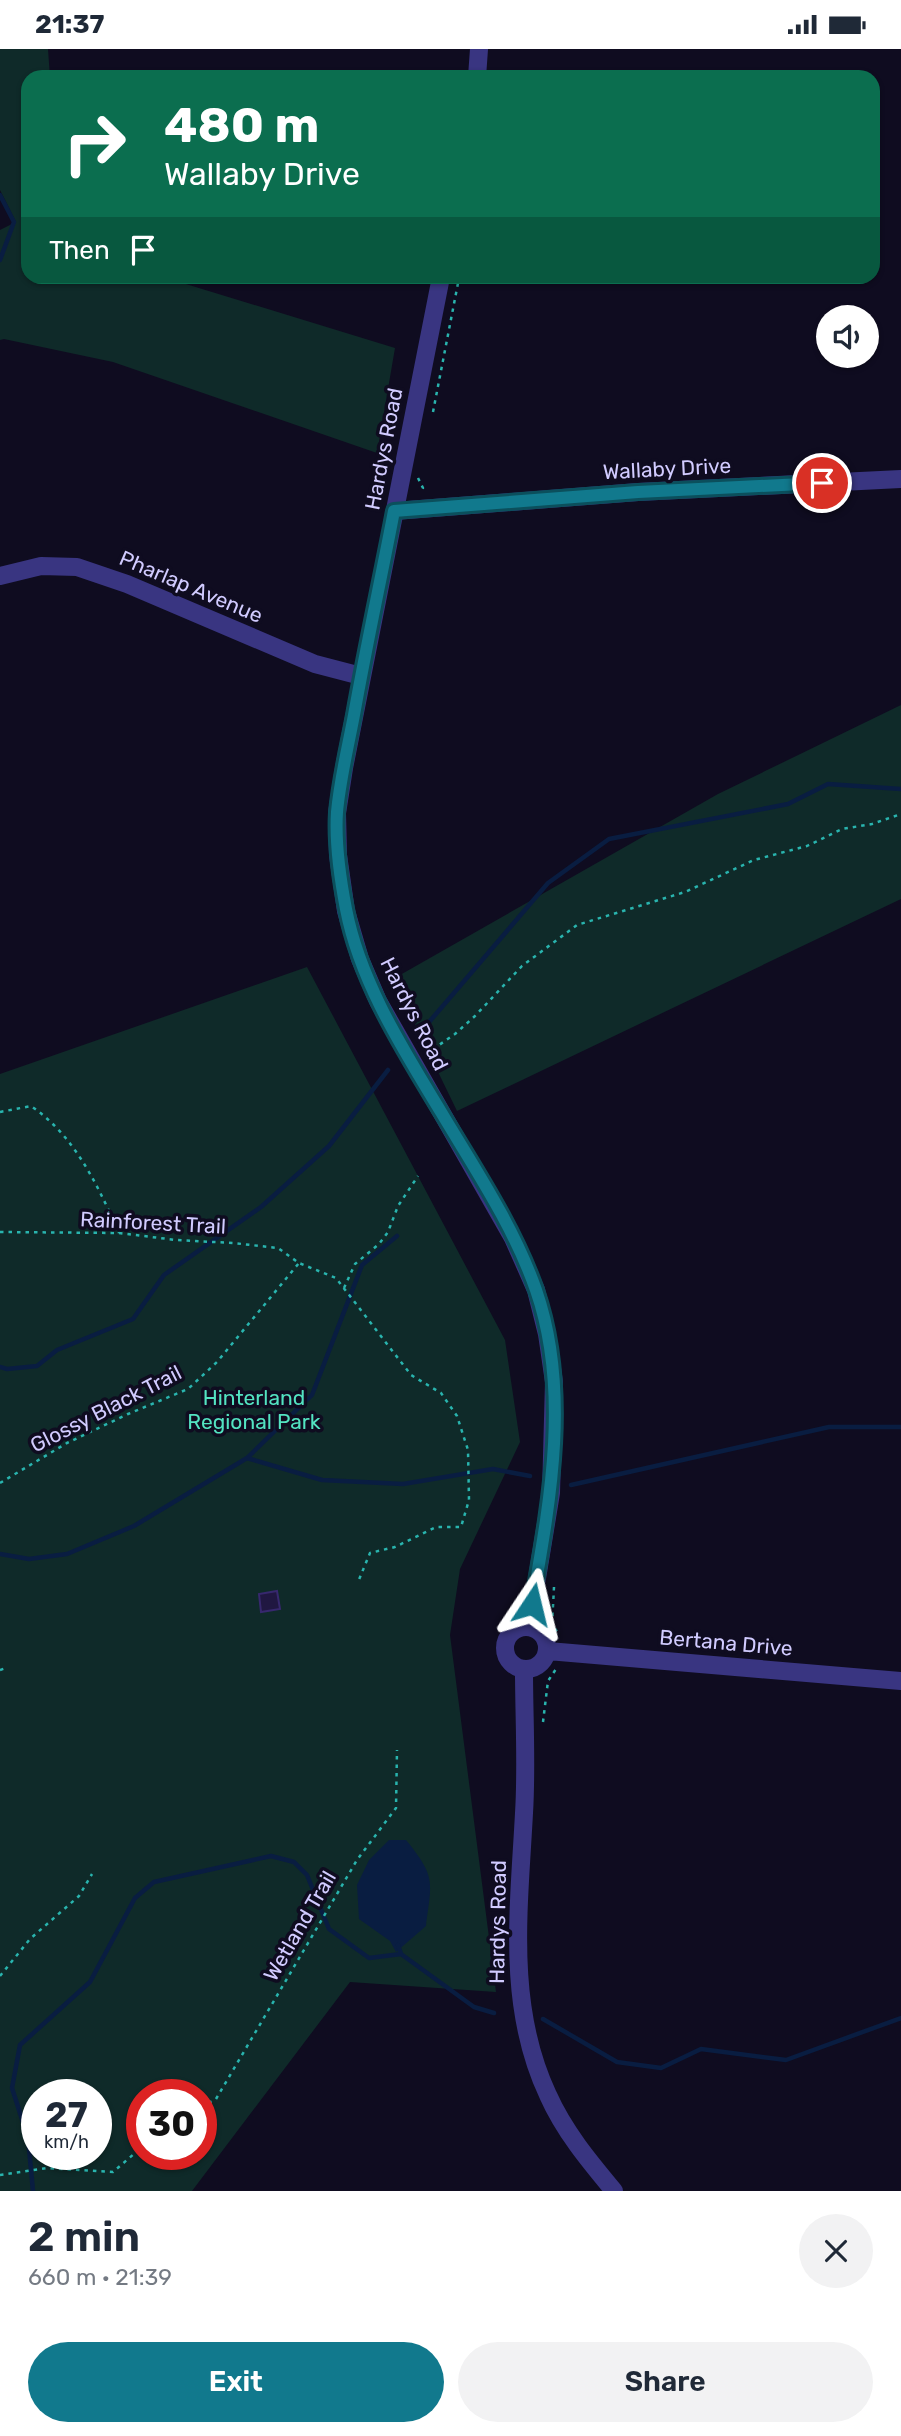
<!DOCTYPE html>
<html lang="en">
<head>
<meta charset="utf-8">
<style>
	:root { --surface:#fff; --page:#f2f2f3; --text:#1f2937; --muted:#747a83; --accent:#11798d }
	body { margin:0; font-family:Rubik,sans-serif; background:var(--page); color:var(--text); height:100vh; display:flex; flex-direction:column; font-size:26px; white-space:nowrap }
	* { box-sizing:border-box; margin:0 }
	p { font-size:23px; color:var(--muted) }
	.icon { flex:none; width:38px; height:38px; fill:none; stroke:currentColor; stroke-width:2; stroke-linecap:round; stroke-linejoin:round }
	.map { position:relative; height:2142px; overflow:hidden }
	.side { display:flex; flex-direction:column; background:var(--surface); flex:1 }
	.side>* { flex:none }
	.guide { position:absolute; left:21px; top:21px; width:859px; height:214px; border-radius:21px; box-shadow:0 2px 5px #0004; background:#0b6e4f; color:#fff; overflow:hidden }
	.buttons { position:absolute; left:816px; top:256px; display:grid; gap:14px }
	.buttons a { display:grid; place-items:center; width:63px; height:63px; border-radius:50%; background:var(--surface); box-shadow:0 2px 5px #0004; font-size:35px }
	.speed { position:absolute; left:21px; top:2030px; display:flex; gap:14px; font-size:35px; font-weight:700; text-align:center }
	.speed>* { display:grid; place-content:center; width:91px; height:91px; border-radius:50%; background:var(--surface); box-shadow:0 2px 5px #0004; line-height:1 }
	.speed small { font-size:18px; font-weight:400 }
	.speed .limit { border:10px solid #d22; background:#fff; color:#111 }
	.pin { position:absolute; display:grid; place-items:center; width:60px; height:60px; color:#fff; margin:-30px; border:4px solid #fff; border-radius:50%; box-shadow:0 2px 7px #0007 }
	.me { position:absolute; width:77px; margin:-38px; rotate:10deg; stroke-linejoin:round; filter:drop-shadow(0 0 5px #0008) }
	.turn { display:flex; align-items:center; gap:24px; height:147px; padding:0 28px; font-size:32px }
	.turn .icon { width:91px; height:91px; stroke-width:2.5 }
	.turn b { display:block; font-size:49px; line-height:60px }
	.then { display:flex; align-items:center; height:66px; padding:0 28px; background:#0003; gap:14px; font-size:26px }
	.round { display:grid; place-items:center; flex:none; width:74px; height:74px; border-radius:37px; background:var(--page) }
	.summary { display:flex; align-items:center; justify-content:space-between; height:119px; padding:0 28px }
	h1 { font-size:42px; font-weight:600; line-height:52px }
	.action { display:flex; gap:14px; margin-top:auto; padding:14px 28px }
	.action a { flex:1; height:80px; border-radius:42px; background:var(--accent); color:#fff; font-size:28px; font-weight:600; line-height:80px; text-align:center }
	.action a+a { background:var(--page); color:var(--text) }
	.status { display:flex; justify-content:space-between; align-items:center; height:49px; padding:0 35px; background:var(--surface); direction:ltr }
	.status svg { height:19px; fill:currentColor }
	.map>svg:first-child { display:block }
	.green { fill:#0f2a29; fill-rule:evenodd }
	.water { fill:#091d41 }
	.lines { fill:none; stroke-linecap:round; stroke-linejoin:round }
	.stream { stroke:#091d41; stroke-width:4.5 }
	.building { fill:#201741; stroke:#37286e; stroke-width:2 }
	.path { stroke:#29b4ae; stroke-width:2.5; stroke-dasharray:3.5 5; stroke-linecap:butt }
	.minor { stroke:#393581; stroke-width:18 }
	.route-casing { stroke:#0b4f5c; stroke-width:18 }
	.route { stroke:#11798d; stroke-width:12 }
	.labels { text-anchor:middle; stroke-width:7; stroke-linejoin:round; paint-order:stroke }
	.street-label { font-size:21px; fill:#d1cbff; stroke:#0f0c20 }
	.park-label { font-size:21px; fill:#53e3c1; stroke:#0f0c20 }
</style>
</head>
<body>
<div class="status"><b>21:37</b><svg viewBox="0 0 49 12"><path d="M0 12V9h3v3zM5 12V6h3v6zM10 12V3h3v9zM15 12V0h3v12zM26 1h20v11H26zM47 4h2v5h-2z"/></svg></div>
<div class="map">
<svg width="901" height="2142" viewBox="0 0 901 2142">
	<rect width="100%" height="100%" fill="#0f0c20"/>
	<path class="green" d="M0,0H48L50,28H28V228H163L395,299L377,404L113,313L4,290L0,291V181L16,173L0,141Z
		M901,656V850L457,1062L393,930L718,745Z
		M307,918L505,1291L520,1393L460,1520L450,1586L496,1943L350,1933L192,2142H0V1025ZM37,2046H96V2105H37ZM142,2046H201V2105H142Z"/>
	<path class="water" d="M389,1791H406C436,1828 432,1832 426,1877L396,1903L390,1892L359,1870L357,1836L369,1811Z"/>
	<g class="lines">
		<path class="stream" d="M0,146L14,173L0,211
			M418,986L548,834L609,790L788,755L828,735L901,740
			M0,1318L7,1320L37,1317L57,1301L133,1270L164,1226L261,1158L329,1097L388,1021
			M247,1409L322,1431L403,1435L493,1420L530,1427
			M571,1436L829,1378H901
			M0,1505L29,1510L67,1505L134,1477L247,1409L312,1346L362,1216L397,1187
			M398,1896L401,1905L474,1958L494,1964
			M543,1970L617,2013L661,2019L701,2000L786,2011L901,1969
			M33,2142L28,2089L12,2039L20,1996L90,1933L135,1849L154,1833L271,1807L294,1813L307,1826L329,1880L369,1909L401,1905"/>
	</g>
	<path class="building" d="M277,1542L280,1560L261,1563L259,1545Z"/>
	<g class="lines">
		<path class="path" d="M433,363L459,229
			M418,429L423,439L422,441
			M426,1005L455,985L475,967L522,917L577,876L685,843L754,811L807,797L842,780L872,775L901,765
			M0,1063L31,1057C75,1087 98,1137 119,1184
			M0,1183L119,1184L176,1191L233,1194L278,1199L299,1214L336,1229L411,1326L441,1344L457,1367L468,1401L469,1451L461,1478H436L395,1498L370,1504L358,1533
			M344,1239L355,1215L379,1195L388,1183L398,1157L418,1127
			M0,1434L67,1394L128,1365L188,1340L217,1313L299,1214
			M554,1538L552,1576L559,1585
			M0,1621L6,1619
			M543,1673L548,1632L556,1620
			M0,1927L30,1890L79,1847L92,1825
			M201,2058L216,2050L357,1811L396,1759L397,1701
			M0,2126L47,2119L113,2123L142,2098"/>
		<path class="minor" d="M477,28L479,0
			M441,228L344,719L337,764L338,806L346,862L360,910L378,952L513,1189L536,1241L547,1285L554,1333L551,1444L529,1578
			M395,462L638,443L901,430
			M0,527L41,517L77,518L127,535L315,615L361,627
			M505 1599a21 21 0 1 1 42 0a21 21 0 1 1-42 0Z
			M548,1602L901,1632
			M524,1621C524,1668 527,1717 524,1764C519,1860 506,1957 548,2046C564,2082 589,2112 614,2142"/>
	</g>
	<g class="lines">
		<defs>
			<path id="route" d="M532,1555C550,1453 571,1342 536,1241C514,1178 475,1120 441,1063C403,1000 360,933 346,860C340,829 335,794 337,763C340,730 348,698 354,666C366,598 381,530 394,462L638,443L822,434"/>
		</defs>
		<use href="#route" class="route-casing"/>
		<use href="#route" class="route"/>
	</g>
	<g class="labels">
		<g class="street-label">
			<text transform="translate(384 400) rotate(-79)" y="7">Hardys Road</text>
			<text transform="translate(667 420) rotate(-3)" y="7">Wallaby Drive</text>
			<text transform="translate(191 538) rotate(23)" y="7">Pharlap Avenue</text>
			<text transform="translate(414 965) rotate(63)" y="7">Hardys Road</text>
			<text transform="translate(153 1174) rotate(3)" y="7">Rainforest Trail</text>
			<text transform="translate(106 1360) rotate(-27)" y="7">Glossy Black Trail</text>
			<text transform="translate(726 1594) rotate(5)" y="7">Bertana Drive</text>
			<text transform="translate(498 1873) rotate(-89)" y="7">Hardys Road</text>
			<text transform="translate(300 1877) rotate(-60)" y="7">Wetland Trail</text>
		</g>
		<g class="park-label">
			<text x="254" y="1356">Hinterland<tspan x="254" dy="24">Regional Park</tspan></text>
		</g>
	</g>
</svg>
<div class="buttons">
<a><svg class="icon" aria-label="sound" viewBox="0 0 24 24"><path d="M4 9h4l5-4v14l-5-4H4zM17 9q2 3 0 6"/></svg></a>
</div>
<div class="speed"><div>27<small>km/h</small></div><div class="limit">30</div></div>
<div class="pin" style="left:822px;top:434px;background:#d93025"><svg class="icon" aria-label="arrive" viewBox="0 0 24 24"><path d="M6 21V4h12l-3 4 3 4H6"/></svg></div>
<svg class="me" style="left:532px;top:1555px" viewBox="-20 -20 40 40"><path d="M0-17L14 15 0 8-14 15z" fill="#11798d" stroke="#fff" stroke-width="4"/></svg>
<div class="guide">
<div class="turn"><svg class="icon" aria-label="right" viewBox="0 0 24 24"><path d="M7 20v-9h11M14 6l5 5-5 5"/></svg><div><b>480 m</b>Wallaby Drive</div></div>
<div class="then">Then<svg class="icon" aria-label="arrive" viewBox="0 0 24 24"><path d="M6 21V4h12l-3 4 3 4H6"/></svg></div>
</div>
</div>
<section class="side">
<div class="summary"><div><h1>2 min</h1><p>660 m · 21:39</p></div><a class="round"><svg class="icon" aria-label="close" viewBox="0 0 24 24"><path d="M6 6l12 12M18 6L6 18"/></svg></a></div>
<div class="action"><a>Exit</a><a>Share</a></div>
</section>
</body>
</html>
